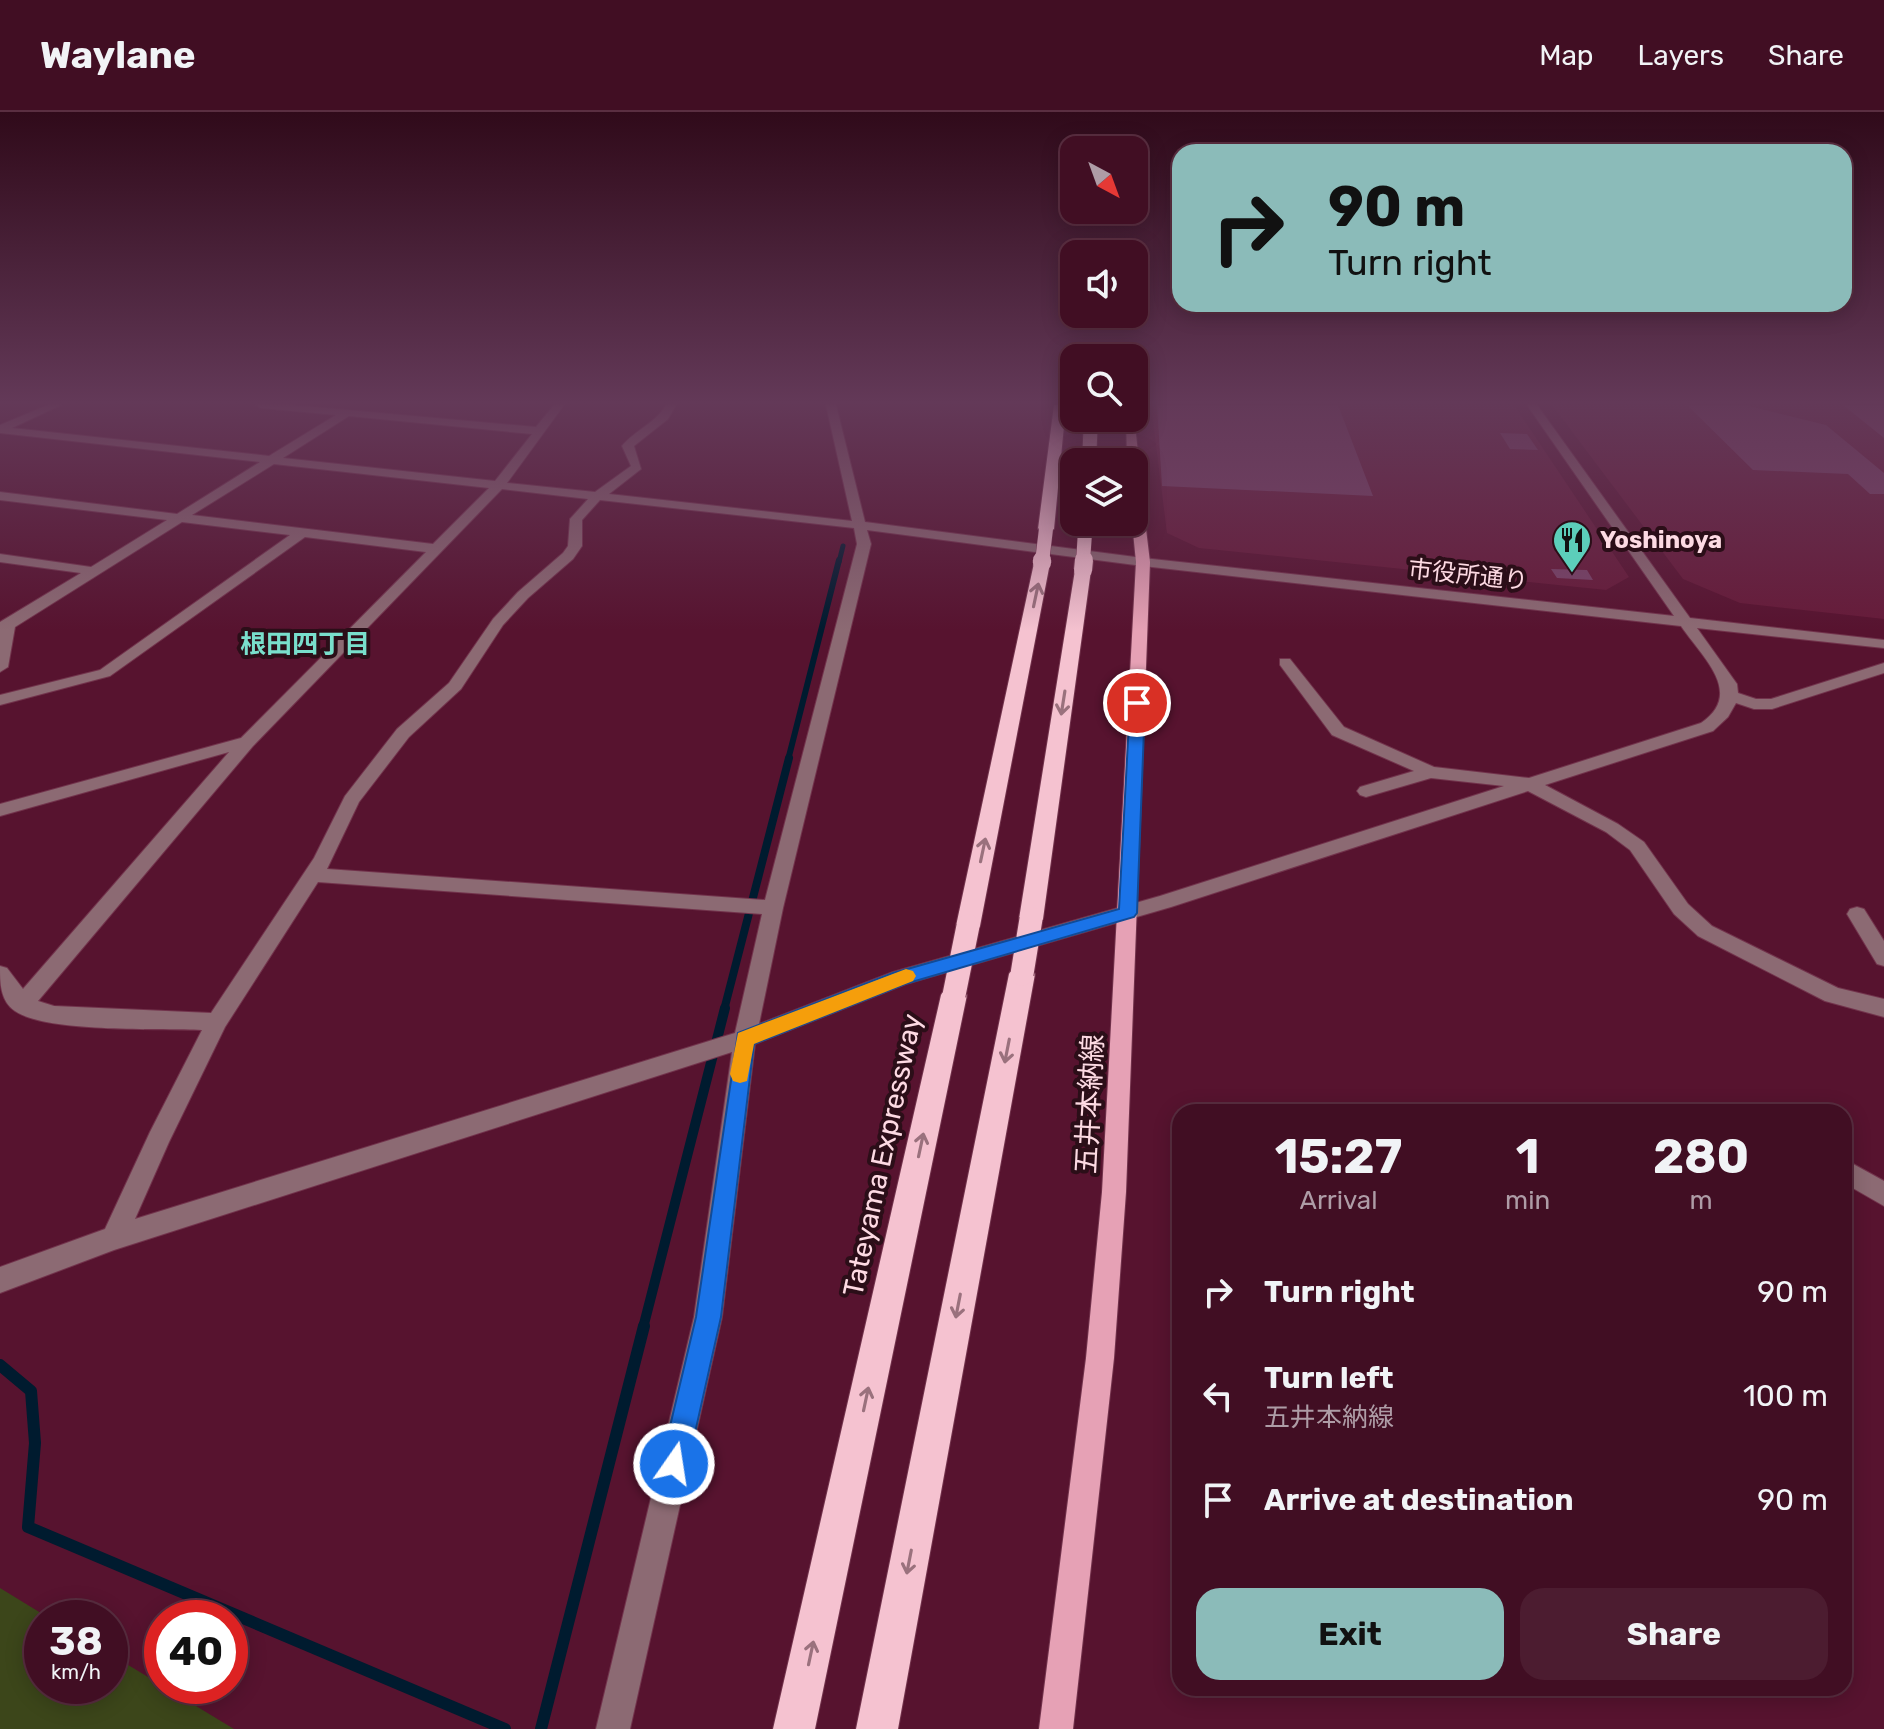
<!DOCTYPE html>
<html lang="en">
<head>
<meta charset="utf-8">
<style>
	:root { --surface:#410e23; --page:#4c1c30; --text:#f1f3f6; --muted:#ae9ca6; --line:#5a2e41; --accent:#8bbbb9 }
	body { margin:0; font-family:Rubik,"Noto Sans JP",sans-serif; background:var(--page); color:var(--text); height:100vh; display:flex; flex-direction:column; font-size:30px; white-space:nowrap }
	* { box-sizing:border-box; margin:0 }
	p { font-size:26px; color:var(--muted) }
	.icon { flex:none; width:44px; height:44px; fill:none; stroke:currentColor; stroke-width:2; stroke-linecap:round; stroke-linejoin:round }
	.map { position:relative; flex:1; overflow:hidden }
	.details { position:absolute; left:1172px; top:992px; width:680px; height:592px; display:flex; flex-direction:column; background:var(--surface); border-radius:24px; box-shadow:0 4px 20px #0003,0 0 0 2px var(--line) }
	.details>* { flex:none }
	.top-card { position:absolute; left:1172px; top:32px; width:680px; height:168px; border-radius:24px; box-shadow:0 4px 20px #0003,0 0 0 2px var(--line); background:#8bbbb9; color:#111; overflow:hidden }
	.needle { width:52px; rotate:139deg }
	.tools { position:absolute; left:1060px; top:24px; display:grid; gap:16px }
	.tools a { display:grid; place-items:center; width:88px; height:88px; border-radius:16px; background:var(--surface); box-shadow:0 4px 20px #0003,0 0 0 2px var(--line); font-size:40px }
	.speed { position:absolute; left:24px; top:1488px; display:flex; gap:16px; font-size:40px; font-weight:700; text-align:center }
	.speed>* { display:grid; place-content:center; width:104px; height:104px; border-radius:50%; background:var(--surface); box-shadow:0 4px 20px #0003,0 0 0 2px var(--line); line-height:1 }
	.speed small { font-size:20px; font-weight:400 }
	.speed .limit { border:12px solid #d22; background:#fff; color:#111 }
	.pin { position:absolute; display:grid; place-items:center; width:68px; height:68px; color:#fff; margin:-34px; border:4px solid #fff; border-radius:50%; box-shadow:0 2px 8px #0007 }
	.me { position:absolute; width:88px; margin:-44px; rotate:13deg; stroke-linejoin:round; filter:drop-shadow(0 0 6px #0008) }
	.turn { display:flex; align-items:center; gap:28px; height:168px; padding:0 24px; font-size:36px }
	.turn .icon { width:104px; height:104px; stroke-width:2.5 }
	.turn b { display:block; font-size:56px; line-height:68px }
	.eta { display:flex; justify-content:space-evenly; align-items:center; height:136px; text-align:center }
	.eta b { font-size:48px; font-weight:700; line-height:56px }
	.button { display:flex; gap:16px; margin-top:auto; padding:16px 24px }
	.button a { flex:1; height:92px; border-radius:24px; background:var(--accent); color:#111; font-size:32px; font-weight:700; line-height:92px; text-align:center }
	.button a+a { background:var(--page); color:var(--text) }
	ul { padding:0; list-style:none }
	li { display:flex; align-items:center; gap:24px; height:104px; padding:0 24px }
	li div { flex:1 }
	li b { display:block; font-size:30px }
	li em { font-style:normal }
	header { display:flex; align-items:center; gap:48px; box-sizing:border-box; height:112px; padding:0 40px; background:var(--surface); border-bottom:2px solid var(--line) }
	header strong { font-size:38px }
	nav { display:flex; gap:44px; margin-inline-start:auto; font-size:28px }
	.map>svg:first-child { display:block }
	.built { fill:#661b39 }
	.green { fill:#3c461a }
	.lines { fill:none; stroke-linecap:round; stroke-linejoin:round }
	.stream-far4 { stroke:#001b2f; stroke-width:5 }
	.stream-far3 { stroke:#001b2f; stroke-width:6 }
	.stream-far2 { stroke:#001b2f; stroke-width:8 }
	.stream-far1 { stroke:#001b2f; stroke-width:10 }
	.stream { stroke:#001b2f; stroke-width:12 }
	.building { fill:#794468 }
	.minor-casing { stroke:#72334c; stroke-width:2 }
	.major-casing { stroke:#72334c; stroke-width:2 }
	.highway-casing { stroke:#72334c; stroke-width:2 }
	.minor { fill:#8c6a73; fill-rule:evenodd }
	.major { fill:#e6a1b5; fill-rule:evenodd }
	.highway { fill:#f5c2d0; fill-rule:evenodd }
	.highway-bridge-far2-casing { stroke:#72334c; stroke-width:15; stroke-linecap:butt }
	.highway-bridge-far1-casing { stroke:#72334c; stroke-width:20; stroke-linecap:butt }
	.highway-bridge-casing { stroke:#72334c; stroke-width:25; stroke-linecap:butt }
	.highway-bridge-far2 { stroke:#f5c2d0; stroke-width:14 }
	.highway-bridge-far1 { stroke:#f5c2d0; stroke-width:18 }
	.highway-bridge { stroke:#f5c2d0; stroke-width:23 }
	.oneway { stroke:#9a717d }
	.route { fill:#1a73e8; stroke:#114b97; stroke-width:2 }
	.slow { fill:#f59e0b }
	.labels { text-anchor:middle; stroke-width:8; stroke-linejoin:round; paint-order:stroke }
	.far-poi-label { font-size:24px; font-weight:bold; fill:#fddae3; stroke:#2b0e18; text-anchor:start }
	.far-street-label { font-size:24px; fill:#fddae3; stroke:#2b0e18 }
	.far-neighbourhood-label { font-size:26px; font-weight:bold; fill:#79dfcc; stroke:#2b0e18 }
	.street-label { font-size:28px; fill:#fddae3; stroke:#2b0e18 }
</style>
</head>
<body>
<header>
<strong>Waylane</strong>
<nav><a>Map</a><a>Layers</a><a>Share</a></nav>
</header>
<div class="map">
<svg width="1884" height="1617" viewBox="0 0 1884 1617">
	<rect width="100%" height="100%" fill="#57132f"/>
	<path class="built" d="M1151,293H1514L1629,465L1606,478L1199,436L1167,421Z
		M1552,293H1884V507L1740,491L1683,467Z"/>
	<path class="green" d="M0,1476L49,1506H42V1574H110V1542L234,1617H0Z"/>
	<g class="lines">
		<path class="stream-far4" d="M839,450L843,434"/>
		<path class="stream-far3" d="M788,648L839,448"/>
		<path class="stream-far2" d="M724,898L789,646"/>
		<path class="stream-far1" d="M643,1216L725,896"/>
		<path class="stream" d="M0,1253L31,1279L35,1331L28,1415L505,1617
			M541,1617L644,1214"/>
	</g>
	<path class="building" d="M1157,293H1338L1373,384L1162,374Z
		M1687,293H1745L1826,313L1884,361V382H1870L1848,362L1753,358Z
		M1843,293H1884V326Z
		M1500,321L1527,322L1538,338L1510,337Z
		M1551,457L1587,458L1593,468L1557,466Z"/>
	<g class="lines">
		<defs>
			<path id="minor" d="M48,293H61L12,316L269,344L336,303L261,296L256,293H292L536,315L554,293H564L507,371L595,380L631,354L622,334C635,318 656,311 666,293H676L668,307L634,334L641,357L609,382L852,409L826,293H836L865,410L1143,446L1674,504L1527,293H1537L1690,506L1884,528V536L1697,516L1737,572L1738,581L1756,587H1771L1884,551V561L1772,597H1754L1736,591L1728,605L1713,619L1545,673L1618,712L1644,730L1688,792L1712,814L1838,876L1884,887V905L1825,889L1698,824L1674,802L1630,738L1606,720L1528,679L1171,795L906,872L755,932L722,1205L630,1617H596L694,1205L732,940L114,1138L0,1181V1155L105,1117L150,1020L202,918C160,916 47,921 15,899C0,889 0,870 0,854L7,856L23,877L229,640L0,704V692L241,626L426,440L305,425L110,564L0,593V583L100,558L290,423L182,410L15,515L8,555L0,560V510L81,461L0,450V442L91,455L167,408L0,388V380L177,402L260,350L0,321V313ZM349,304L532,322L495,369L283,346ZM274,352L489,376L433,432L192,403ZM502,377L588,387L570,407L568,434L563,441L518,480L493,507L449,571L397,617L345,684L314,746L211,901L54,894L38,889L253,634ZM600,388L854,416L857,432L765,788L327,757L359,690L409,625L461,577L503,513L528,486L573,447L582,434V408ZM867,418L1143,454L1681,514C1702,545 1745,581 1701,611L1529,666L1434,655L1344,615L1290,547H1280V553L1332,623L1414,659L1360,675L1357,679L1360,683L1366,685L1431,666L1504,674L1160,784L893,860L759,912L783,796L871,432ZM318,770L762,802L735,921L135,1107L169,1030L225,915Z
				M1857,795L1864,797L1884,829V854L1877,852L1847,802L1850,797Z
				M1844,1047L1884,1069V1094L1844,1071Z"/>
			<path id="major" d="M1134,303L1139,350L1134,353V350H1127L1126,306H1134Z
				M1134,363L1140,367L1150,450L1126,1080L1114,1246L1073,1617H1039L1086,1246L1102,1080L1136,450L1132,410Z"/>
			<path id="highway" d="M1054,293H1066L1054,417L1046,422L1038,417Z
				M1084,306H1098L1096,350H1082Z
				M1042,446L1050,451L980,814L977,820L968,823L959,820L956,814L1034,451Z
				M1083,453L1091,458L1043,807L1039,813L1031,816L1023,813L1019,807L1075,458Z
				M1022,852L1031,855L1035,862L898,1617H856L1009,862L1013,855Z
				M954,873L963,876L967,883L815,1617H773L941,883L945,876Z"/>
		</defs>
		<use href="#minor" class="minor-casing"/>
		<use href="#major" class="major-casing"/>
		<use href="#highway" class="highway-casing"/>
		<use href="#minor" class="minor"/>
		<use href="#major" class="major"/>
		<use href="#highway" class="highway"/>
		<defs>
			<path id="highway-bridge-far2" d="M1042,450L1046,417
				M1083,450L1085,420"/>
			<path id="highway-bridge-far1" d="M1042,451V448
				M1083,458L1084,448"/>
			<path id="highway-bridge" d="M1022,862L1031,807
				M954,883L968,814"/>
		</defs>
		<use href="#highway-bridge-far2" class="highway-bridge-far2-casing"/>
		<use href="#highway-bridge-far1" class="highway-bridge-far1-casing"/>
		<use href="#highway-bridge" class="highway-bridge-casing"/>
		<use href="#highway-bridge-far2" class="highway-bridge-far2"/>
		<use href="#highway-bridge-far1" class="highway-bridge-far1"/>
		<use href="#highway-bridge" class="highway-bridge"/>
	</g>
	<defs><path id="oneway-shaft" d="M-6 0H5M1.5-3L5.5 0L1.5 3" fill="none" stroke-width="1.6" stroke-linecap="round" stroke-linejoin="round" transform="scale(2)"/></defs>
	<g class="oneway">
		<use href="#oneway-shaft" transform="translate(1036 483) rotate(-78)"/>
		<use href="#oneway-shaft" transform="translate(1063 591) rotate(99)"/>
		<use href="#oneway-shaft" transform="translate(983 738) rotate(-78)"/>
		<use href="#oneway-shaft" transform="translate(1007 939) rotate(101)"/>
		<use href="#oneway-shaft" transform="translate(921 1033) rotate(-78)"/>
		<use href="#oneway-shaft" transform="translate(958 1194) rotate(101)"/>
		<use href="#oneway-shaft" transform="translate(866 1287) rotate(-78)"/>
		<use href="#oneway-shaft" transform="translate(909 1450) rotate(101)"/>
		<use href="#oneway-shaft" transform="translate(811 1541) rotate(-78)"/>
	</g>
	<linearGradient id="sky" x2="0" y2="1"><stop stop-color="#300a1a"/><stop offset="0.56" stop-color="#633958"/><stop offset="1" stop-color="#633958" stop-opacity="0"/></linearGradient>
	<rect width="1884" height="519" fill="url(#sky)"/>
	<path class="route" d="M1137,587L1145,591L1137,801L1134,805L905,872L754,932L721,1205L688,1352L684,1362L674,1366L665,1362L661,1352L696,1205L738,921L893,861L1119,797L1130,591Z"/>
	<path class="slow" d="M906,857L913,859L916,864L913,869L754,932L747,969L740,971L733,969L730,962L738,921Z"/>
	<defs>
		<symbol id="restaurant-pin" viewBox="-11 -11 22 30"><path d="M0 17L-7.5 6A9.5 9.5 0 1 1 7.5 6Z" fill="#5cceba" stroke="#2b0e18"/><path d="M-5-6h1v4h1v-4h1v4h1v-4h1v5L-1.5 .5V6h-2V.5L-5-1ZM5-6V6H3V1.5H1.5Q1.5-4 5-6Z" fill="#111"/></symbol>
	</defs>
	<g fill-rule="evenodd">
		<use href="#restaurant-pin" x="1550" y="406" width="44" height="60"/>
	</g>
	<g class="labels">
		<g class="far-poi-label">
			<text x="1600" y="436">Yoshinoya</text>
		</g>
		<g class="far-street-label">
			<text transform="translate(1468 463) rotate(6)" y="8">市役所通り</text>
		</g>
		<g class="far-neighbourhood-label">
			<text x="305" y="541">根田四丁目</text>
		</g>
		<g class="street-label">
			<text transform="translate(1089 992) rotate(-87)" y="10">五井本納線</text>
			<text transform="translate(882 1043) rotate(-78)" y="10">Tateyama Expressway</text>
		</g>
	</g>
</svg>
<div class="tools">
<a><svg class="needle" viewBox="-14 -14 28 28"><path d="M0-13l5 13h-10z" fill="#e53935"/><path d="M0 13l5-13h-10z" fill="#ae9ca6"/></svg></a>
<a><svg class="icon" aria-label="sound" viewBox="0 0 24 24"><path d="M4 9h4l5-4v14l-5-4H4zM17 9q2 3 0 6"/></svg></a>
<a><svg class="icon" aria-label="search" viewBox="0 0 24 24"><circle cx="10" cy="10" r="6"/><path d="M15 15l6 6"/></svg></a>
<a><svg class="icon" aria-label="layers" viewBox="0 0 24 24"><path d="M12 4l9 5-9 5-9-5zM3 14l9 5 9-5"/></svg></a>
</div>
<div class="speed"><div>38<small>km/h</small></div><div class="limit">40</div></div>
<div class="pin" style="left:1137px;top:591px;background:#d93025"><svg class="icon" aria-label="arrive" viewBox="0 0 24 24"><path d="M6 21V4h12l-3 4 3 4H6"/></svg></div>
<svg class="me" style="left:674px;top:1352px" viewBox="-20 -20 40 40"><circle r="17" fill="#1a73e8" stroke="#fff" stroke-width="3"/><path d="M0-11L8 9 0 5-8 9z" fill="#fff"/></svg>
<div class="top-card">
<div class="turn"><svg class="icon" aria-label="right" viewBox="0 0 24 24"><path d="M7 20v-9h11M14 6l5 5-5 5"/></svg><div><b>90 m</b>Turn right</div></div>
</div>
<section class="details">
<div class="eta">
<div><b>15:27</b><p>Arrival</p></div>
<div><b>1</b><p>min</p></div>
<div><b>280</b><p>m</p></div>
</div>
<ul>
<li><svg class="icon" aria-label="right" viewBox="0 0 24 24"><path d="M7 20v-9h11M14 6l5 5-5 5"/></svg><div><b>Turn right</b></div><em>90 m</em></li>
<li><svg class="icon" aria-label="left" viewBox="0 0 24 24"><path d="M17 20v-9H6M10 6l-5 5 5 5"/></svg><div><b>Turn left</b><p>五井本納線</p></div><em>100 m</em></li>
<li><svg class="icon" aria-label="arrive" viewBox="0 0 24 24"><path d="M6 21V4h12l-3 4 3 4H6"/></svg><div><b>Arrive at destination</b></div><em>90 m</em></li>
</ul>
<div class="button"><a>Exit</a><a>Share</a></div>
</section>
</div>
</body>
</html>
